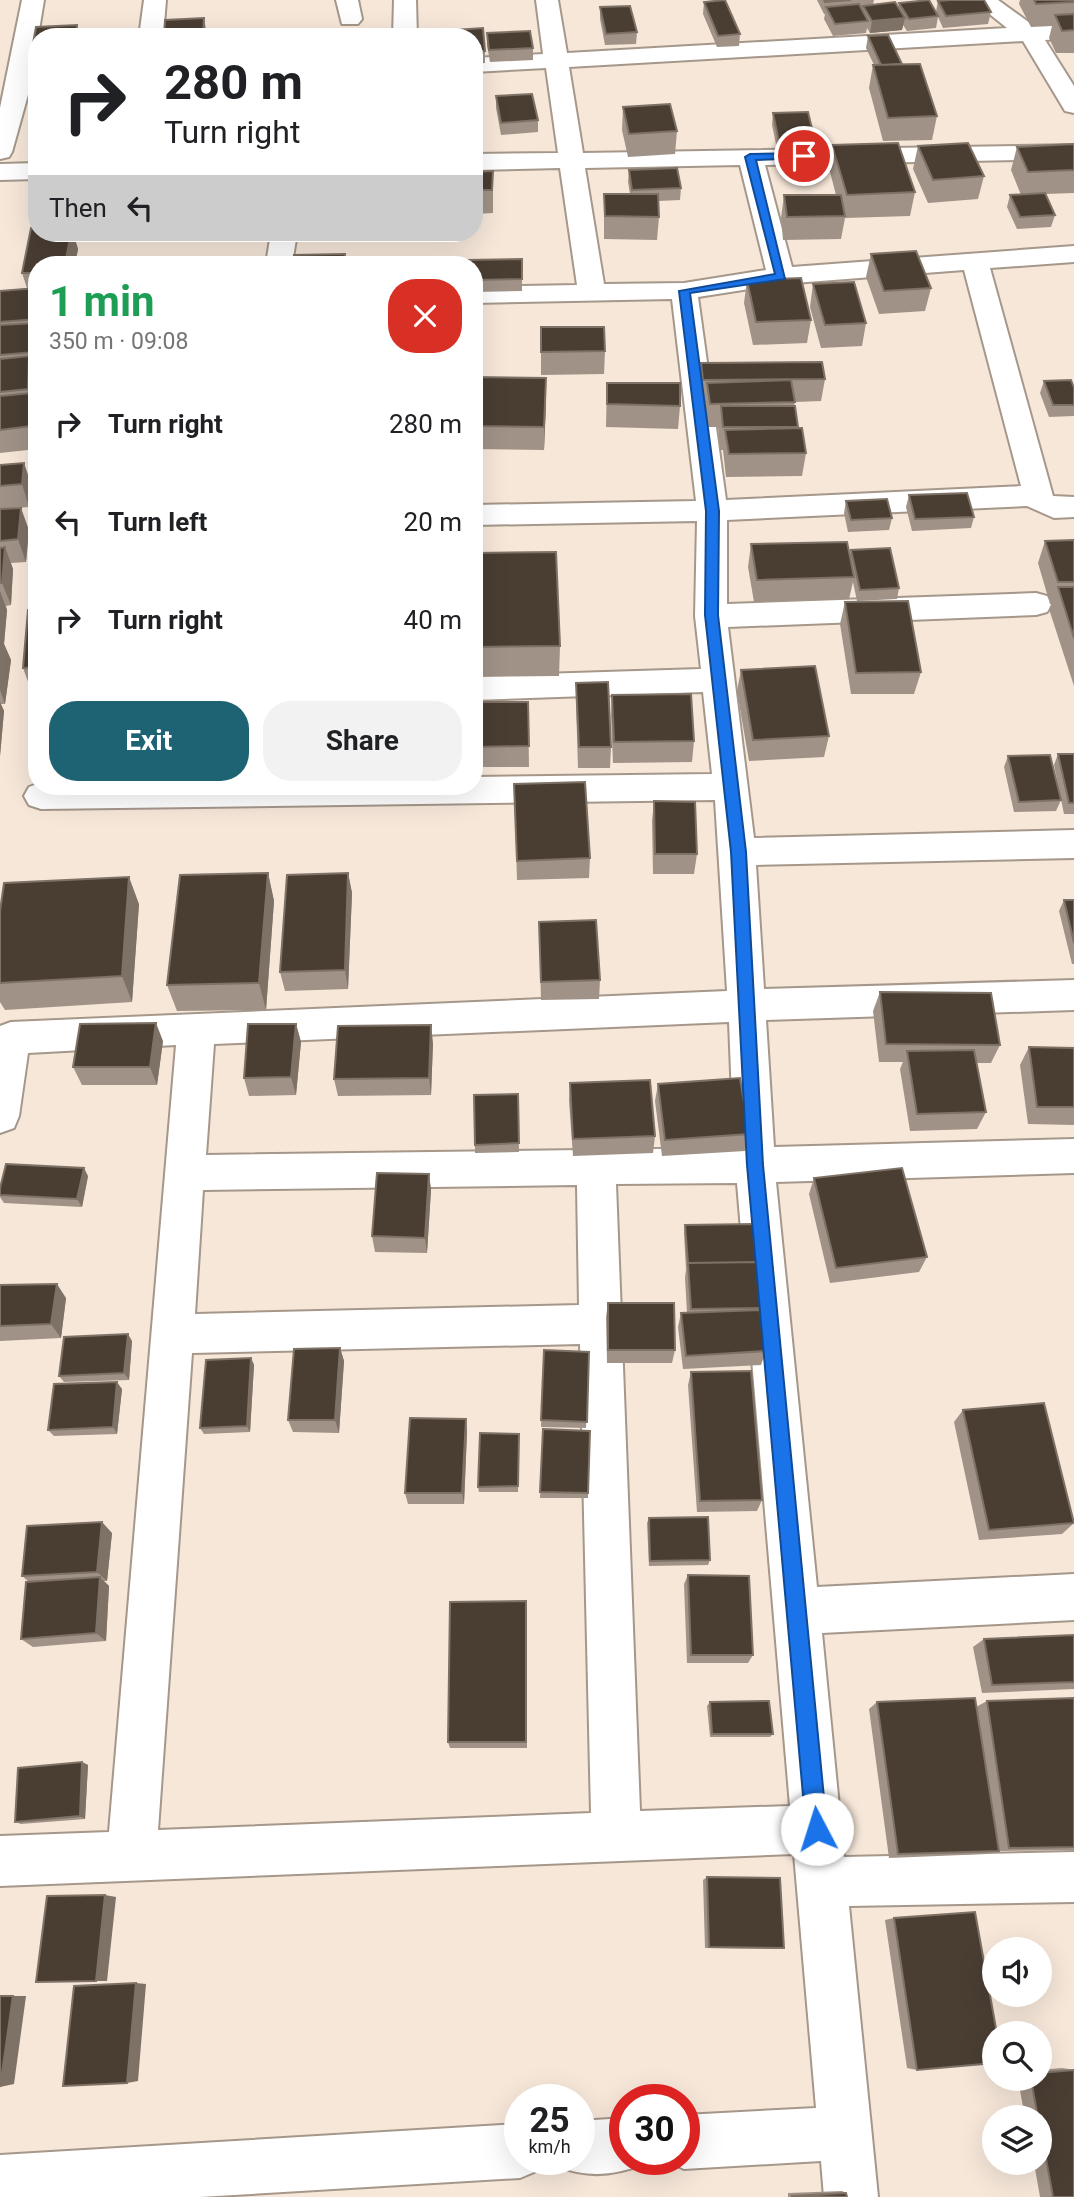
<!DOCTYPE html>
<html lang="en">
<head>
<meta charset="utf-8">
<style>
	:root { --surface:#fff; --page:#f2f2f2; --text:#202124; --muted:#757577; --accent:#1e6374 }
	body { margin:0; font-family:Roboto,sans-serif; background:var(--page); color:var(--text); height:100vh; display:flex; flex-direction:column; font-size:26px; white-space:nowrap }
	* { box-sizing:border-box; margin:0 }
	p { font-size:23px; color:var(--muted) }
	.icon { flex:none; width:38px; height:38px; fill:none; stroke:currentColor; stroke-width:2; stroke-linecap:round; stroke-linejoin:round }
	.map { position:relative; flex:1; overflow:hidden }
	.panel { position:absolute; left:28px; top:256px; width:455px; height:539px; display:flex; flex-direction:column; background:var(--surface); border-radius:28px; box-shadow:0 7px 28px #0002 }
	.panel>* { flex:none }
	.top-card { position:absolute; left:28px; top:28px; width:455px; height:214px; border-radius:28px; box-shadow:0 7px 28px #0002; background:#fff; color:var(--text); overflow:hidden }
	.buttons { position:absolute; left:982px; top:1937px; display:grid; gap:14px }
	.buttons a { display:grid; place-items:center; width:70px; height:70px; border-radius:50%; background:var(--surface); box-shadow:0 7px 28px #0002; font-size:35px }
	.speed { position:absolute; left:504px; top:2084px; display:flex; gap:14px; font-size:35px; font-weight:700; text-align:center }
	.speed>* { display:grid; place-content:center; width:91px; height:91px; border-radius:50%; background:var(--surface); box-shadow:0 7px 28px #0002; line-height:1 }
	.speed small { font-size:18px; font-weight:400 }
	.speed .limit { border:10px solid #d22; background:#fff; color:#111 }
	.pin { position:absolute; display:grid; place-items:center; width:60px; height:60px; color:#fff; margin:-30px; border:4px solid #fff; border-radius:50%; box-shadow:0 2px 7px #0007 }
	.me { position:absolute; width:77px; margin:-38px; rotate:355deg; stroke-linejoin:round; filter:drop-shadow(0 0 5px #0008) }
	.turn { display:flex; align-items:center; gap:24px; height:147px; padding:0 21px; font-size:32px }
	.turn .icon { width:91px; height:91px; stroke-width:2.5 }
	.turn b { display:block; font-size:49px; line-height:60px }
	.then { display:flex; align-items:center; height:66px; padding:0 21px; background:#0003; gap:14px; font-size:26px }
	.round { display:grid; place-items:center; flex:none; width:74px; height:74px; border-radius:28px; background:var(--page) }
	.overview { display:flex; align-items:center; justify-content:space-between; height:119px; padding:0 21px }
	h1 { font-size:42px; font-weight:700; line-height:52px; color:#1e9e55 }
	.button { display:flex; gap:14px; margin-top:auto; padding:14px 21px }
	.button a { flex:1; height:80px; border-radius:28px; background:var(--accent); color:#fff; font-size:28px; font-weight:700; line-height:80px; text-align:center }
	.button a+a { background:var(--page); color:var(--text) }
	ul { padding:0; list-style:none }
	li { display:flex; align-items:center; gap:21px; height:98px; padding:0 21px }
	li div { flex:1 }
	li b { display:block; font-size:26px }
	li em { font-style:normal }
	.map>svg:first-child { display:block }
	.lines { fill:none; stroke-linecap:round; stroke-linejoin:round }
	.minor-casing { stroke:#a5978a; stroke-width:4 }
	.minor { fill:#fff; fill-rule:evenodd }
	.wall { fill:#a09286 }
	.shaded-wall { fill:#7e7165 }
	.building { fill:#4a3e33; stroke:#7e7165; stroke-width:2 }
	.route { fill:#1a73e8; stroke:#114b97; stroke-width:2 }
</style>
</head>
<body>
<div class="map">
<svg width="1074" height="2197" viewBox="0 0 1074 2197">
	<rect width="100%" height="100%" fill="#f6e7d9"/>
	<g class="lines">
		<defs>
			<path id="minor" d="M22,0H44L29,91L12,152L9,157L0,159V108Z
				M144,0H166L163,37H139Z
				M336,0H358L362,19L358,24H342Z
				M394,0H416L417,37H393Z
				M536,0H558L567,53L1007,28L972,0H998L1034,26L1074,24V38L1045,40L1074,86V113L1065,111L1023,41L569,67L583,153L1074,145V159L765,165L792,267L1074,246V262L990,268L1053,496L1074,497V517L1054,518L1027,506L727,520V604L1036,593L1047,596L1052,604L1047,612L1036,615L728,627L754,838L1074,830V858L756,865L764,989L1074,980V1010L766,1020L774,1147L1074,1139V1173L776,1182L817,1587L1074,1574V1620L822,1633L844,1857L1074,1852V1902L849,1906L878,2197H824L821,2161L684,2169L665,2160H684V2115L816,2108L794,1854L0,1886V1836L109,1832L176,1045L28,1053L19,1116L14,1128L0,1133V1026L11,1022L727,991L715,800L41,809L29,805L24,796L29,787L37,784L474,786V777L712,774L703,692L474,700V676L701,669L695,616L697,521L474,525V505L696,501L672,299L474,303V287L577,285L560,168L474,170V154L558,153L546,68L474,72V58L543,54ZM740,165L766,270L684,283L604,284L585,168ZM964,270L1021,486L726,500L698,297L781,284ZM729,1022L734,1148L206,1155L214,1044ZM737,1183L790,1806L640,1811L616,1184ZM577,1185L579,1305L195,1314L203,1190ZM580,1344L591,1813L158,1830L192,1353Z
				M37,163V179L0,180V164Z
				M271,233H297L292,264H266Z
				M625,2118V2160H646L644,2164C617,2175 587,2178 560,2167L557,2160H579V2121Z
				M520,2124V2160H543L539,2170L520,2178L200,2197H0V2155Z"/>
		</defs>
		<use href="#minor" class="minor-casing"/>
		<use href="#minor" class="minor"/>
	</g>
	<path class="wall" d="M817,0H874L873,5L898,8L899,3L936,12L938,0H984L991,12L988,24L943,28L938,17L936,28L907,31L903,25L902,30L870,33L867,28L866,33L833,36L824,19L825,14H824Z
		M1020,0H1074V53H1056L1049,38L1052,26L1031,27L1019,4Z
		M704,2L740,34L739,46L717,47L703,14Z
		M600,7L637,32L636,44L605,45L600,19Z
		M487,33L533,48V60L490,62L487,45Z
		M868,36L902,64L937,116L932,140L883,141L869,88L873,65H874L866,48Z
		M37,37V76L31,54Z
		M474,37L485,51V63L474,64Z
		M496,96L538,120V132L501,135L496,108Z
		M623,107L677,131L675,154L628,157L622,130Z
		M773,113L815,141L813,153L778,154L772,125Z
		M1074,144V193L1045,194L1055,215L1051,227L1017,229L1007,207L1010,195H1021L1011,170L1017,147Z
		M832,145L915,192L910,216L845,218L841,239L783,240L781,218L784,195H836L829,168Z
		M918,146L984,176L978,199L928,203L913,169Z
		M629,170L681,188L680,200L658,201L659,217L657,240L604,239V194H630L628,182Z
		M493,171V213L474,214V172Z
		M31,228H37V233H73L78,249L75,264H37V375L35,376L36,379L37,449L0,453V291L27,288L22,273Z
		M318,233H455L454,242H319Z
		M871,254L931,288L925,311L879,314L866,277Z
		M522,259V291L474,292V264Z
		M747,280L811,320L807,343L753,345L744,303Z
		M813,284L866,323L862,346L821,348L810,307Z
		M541,327L605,351L604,374L541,375Z
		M701,363L825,379L821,401L795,402L794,406L797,428L806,453L802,476L726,477L723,450H720L718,427H708L705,403H700L699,386Z
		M474,377L546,401L544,450L474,449Z
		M1044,381L1074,388V416L1049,417L1040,393Z
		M607,383L680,406L678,429L606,427Z
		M0,465L32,486L29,507L0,509Z
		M909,495L974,517L971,528L912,531L906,507Z
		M846,501L892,518L889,530L848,532L844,513Z
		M0,509L29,530L26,562L11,563L13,569L11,605L6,606L7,610L4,644L11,660L5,704H1L4,711L0,756Z
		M1074,540V686L1049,609L1051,604H1050L1038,563L1045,541Z
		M751,544L850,555L851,550L899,588L897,599L857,601L853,582L849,599L754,602L748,567Z
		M474,553L560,646L559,676L474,677Z
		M845,602L921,672L914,694H851L840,624Z
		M37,610V689L31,690L23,668Z
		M741,670L829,736L824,757L749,761L737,691Z
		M576,683L611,747L610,768H578L576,704Z
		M612,695L694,741L692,762L613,763L611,716Z
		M474,702H528L529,767H474Z
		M1058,754H1074V814H1064L1054,765Z
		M1008,756L1061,800L1056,811L1014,812L1004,767Z
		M514,784L590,858L589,878L517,880Z
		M654,801L697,854L694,874H653L652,821Z
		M268,873L274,901L266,1010L177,1011L167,985Z
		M348,873L352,893L348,989L285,991L280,972Z
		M1064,900H1074V964H1072L1059,911Z
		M139,904L132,1002L5,1010L0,1002V911Z
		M539,922L600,980L599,999L541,1000Z
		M880,992L1000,1045L991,1063H977L986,1112L977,1129L910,1131L900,1069L903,1062H879L873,1011Z
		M296,1024L301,1042L296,1095L249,1096L244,1078Z
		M163,1041L157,1085H82L73,1067Z
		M433,1043L431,1095L338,1096L334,1079Z
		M1029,1047L1074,1048V1125L1028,1124L1020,1065Z
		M570,1083L655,1136L653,1153L573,1156L569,1101Z
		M658,1084L749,1134L745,1151L662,1156L655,1101Z
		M518,1094L519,1152L475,1153V1145Z
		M429,1174L431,1190L427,1253L375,1252L372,1236Z
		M88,1176L82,1207L4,1203L0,1197V1188Z
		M814,1178L927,1257L919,1272L830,1283L809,1194Z
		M685,1225L757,1262L765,1308L761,1320L766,1351L761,1365L683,1369L678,1327L681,1313H687L685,1278L686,1270L684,1233Z
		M0,1285L66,1298L61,1338L0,1341Z
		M608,1303L675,1350L672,1363H607L606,1317Z
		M132,1341L129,1380L64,1382L59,1376Z
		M340,1348L344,1361L339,1433L293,1432L288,1420Z
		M544,1350L589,1352L586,1428L541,1427Z
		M251,1358L254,1365L250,1432L204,1434L200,1428Z
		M691,1372L762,1500L757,1511L697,1512L688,1385Z
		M122,1389L117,1434L54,1436L48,1430Z
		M963,1410L1074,1523L1062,1534L979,1540L954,1422Z
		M466,1419L467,1432L464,1504H408L405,1493Z
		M543,1429L588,1493V1498H540Z
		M519,1434L518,1492H479L478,1487Z
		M649,1518L710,1560L708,1565L649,1566L647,1523Z
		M112,1533L107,1581H104L109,1586L106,1641L33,1647L21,1639L29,1582L22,1576Z
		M688,1575L753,1655L748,1663H687L684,1584Z
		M526,1601L527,1748H450L448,1742Z
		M1074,1635V1689L982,1693L973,1647L984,1639Z
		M1074,1698V1850L997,1851L987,1854L889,1858L869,1709L877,1702L976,1707L987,1701Z
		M710,1702L773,1734L770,1737H710L707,1706Z
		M82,1762L88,1765L85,1819L21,1824L15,1822Z
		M707,1877L784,1948L778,1949L705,1948L703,1880Z
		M894,1918L917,2070L907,2068L885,1920Z
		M1062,2068L1074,2070V2197H1040L1034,2163H1040V2118H1025L1018,2079H1040V2070Z
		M842,2191L846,2193L847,2197H788V2193Z"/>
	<path class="shaded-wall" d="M204,18L206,30V37H204Z
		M905,18L902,30L870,33L872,21Z
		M77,25L80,37H76Z
		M71,233H73L78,249L75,264H65Z
		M29,356L36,379L37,444L31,426L32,401L28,389Z
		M546,378V401L544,450V427Z
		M24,463L32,486L29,507L22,484Z
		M21,508L29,530L26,562L18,539Z
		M5,547L13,569L11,605L2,583Z
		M0,591L7,610L4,644L11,660L5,704L0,690Z
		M0,702L4,711L0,756Z
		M268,873L274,901L266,1010L259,983Z
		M348,873L352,893L348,989L345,970Z
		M129,877L139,904L132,1002L122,976Z
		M156,1023L163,1041L157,1085L150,1067Z
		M296,1024L301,1042L296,1095L291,1077Z
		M431,1025L433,1043L431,1095L429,1078Z
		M84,1168L88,1176L82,1207L77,1199Z
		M429,1174L431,1190L427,1253L425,1238Z
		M57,1284L66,1298L61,1338L51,1324Z
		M128,1334L132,1341L129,1380L124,1373Z
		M340,1348L344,1361L339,1433L335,1420Z
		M251,1358L254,1365L250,1432L247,1426Z
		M117,1382L122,1389L117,1434L113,1427Z
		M466,1419L467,1432L464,1504L462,1493Z
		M102,1522L112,1533L107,1581L97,1572Z
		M100,1577L109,1586L106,1641L96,1633Z
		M82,1762L88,1765L85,1819L80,1816Z
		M105,1895L116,1897L107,1981H96Z
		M136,1983L146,1984L138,2081L127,2083Z
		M13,1996H26L14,2084L0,2087Z"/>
	<path class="building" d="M725,0L740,34L718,36L704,2Z
		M824,0H851L825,2Z
		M929,0L938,16L909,19L899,3Z
		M950,0H984L991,12L946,16L938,1Z
		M1034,0H1074V2L1036,4Z
		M895,2L905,18L872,21L863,6Z
		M859,4L868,21L835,24L826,7Z
		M630,6L637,32L606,34L600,7Z
		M1074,14V30L1062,31L1055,15Z
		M204,18L203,36L164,37L165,20Z
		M77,25L76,37H37V54H31L36,27Z
		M483,28L485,51L474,52V37H455V30Z
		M446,29L447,37H409L408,31Z
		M315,31L314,37H287L288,32Z
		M530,31L533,48L489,50L487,33Z
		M888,35L902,64L881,65L868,36Z
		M920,64L937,116L888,118L873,65Z
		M532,94L538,120L501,123L496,96Z
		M670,104L677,131L629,134L623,107Z
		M808,112L815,141L779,142L773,113Z
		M898,143L915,192L847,195L832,145Z
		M968,143L984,176L933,180L918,146Z
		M1074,144V170L1028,172L1017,147Z
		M677,168L681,188L632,190L629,170Z
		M493,171L492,190H474V172Z
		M1045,193L1055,215L1020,217L1010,195Z
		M604,194H658L659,217L605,216Z
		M784,195H841L845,216L787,217Z
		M31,228H37V233H71L65,264H37V273H22Z
		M916,251L931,288L884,291L871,254Z
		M345,254L344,264H293L294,255Z
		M522,259V279L474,280V264H468V260Z
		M801,278L811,320L756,322L747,280Z
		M854,282L866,323L825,325L813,284Z
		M37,288V319L0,322V291Z
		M37,323L35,352L0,355V325Z
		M541,327H604L605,351L541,352Z
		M29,356L28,389L0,392V359Z
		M822,362L825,379L703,380L701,363Z
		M474,377L546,378L544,427L474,426Z
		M791,380L795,402L710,404L707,383Z
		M1071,380L1074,388V405H1053L1044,381Z
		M607,383H680V406L607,404Z
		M32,393L31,426L0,430V396Z
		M721,406H795L798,427H723Z
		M802,428L806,453L729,454L725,430Z
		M24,463L22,484L0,486V465Z
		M967,493L974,517L915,519L909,495Z
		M887,499L892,518L851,520L846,501Z
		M21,508L18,539L0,541V509Z
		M1074,540V582H1058L1045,541Z
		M847,542L854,577L757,580L751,544Z
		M5,547L2,583H0V548Z
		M890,548L899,588L860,590L851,550Z
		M556,552L560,646L474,647V553Z
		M1058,587H1074V638Z
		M908,601L921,672L856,673L845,602Z
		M28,610H37V667L23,668Z
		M0,638H2L0,656Z
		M815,666L829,736L753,740L741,670Z
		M608,682L611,747H579L576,683Z
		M691,694L694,741L614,742L612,695Z
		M474,702H528L529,746L474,747Z
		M1058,754H1074V803H1069Z
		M1050,755L1061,800L1019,802L1008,756Z
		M585,782L590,858L517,861L514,784Z
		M654,801L695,802L697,854H655Z
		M268,873L259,983L167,985L180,875Z
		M348,873L345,970L280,972L287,875Z
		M129,877L122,976L0,983V911L4,883Z
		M1064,900H1074V943Z
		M596,920L600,980L541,982L539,922Z
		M880,992L991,993L1000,1045L886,1044Z
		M156,1023L150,1067H73L80,1024Z
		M248,1024H296L291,1077L244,1078Z
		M431,1025L429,1078L334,1079L338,1026Z
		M1029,1047L1074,1048V1107H1037Z
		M974,1050L986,1112L917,1114L907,1051Z
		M740,1078L749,1134L665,1140L658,1084Z
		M650,1080L655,1136L573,1139L570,1083Z
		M518,1094L519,1143L475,1145L474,1095Z
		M6,1164L84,1168L77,1199L0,1195V1188Z
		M902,1168L927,1257L836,1268L814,1178Z
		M377,1173L429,1174L425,1238L372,1236Z
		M754,1224L757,1262L688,1263L685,1225Z
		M760,1262L765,1308L691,1309L688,1263Z
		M57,1284L51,1324L0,1326V1285Z
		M608,1303H674L675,1350H608Z
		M760,1310L766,1351L686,1356L681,1313Z
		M128,1334L124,1373L59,1376L64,1337Z
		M340,1348L335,1420H288L294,1349Z
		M544,1350L589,1352L587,1422L541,1420Z
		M251,1358L247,1426L200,1428L206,1360Z
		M751,1371L762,1500L700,1501L691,1372Z
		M117,1382L113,1427L48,1430L54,1384Z
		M1044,1403L1074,1523L989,1530L963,1410Z
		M410,1418L466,1419L462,1493H405Z
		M543,1429L590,1431L588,1493L540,1492Z
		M480,1433L519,1434L518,1486L478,1487Z
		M708,1517L710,1560L650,1561L649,1518Z
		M102,1522L97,1572L22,1576L27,1526Z
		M688,1575L749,1576L753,1655H691Z
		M100,1577L96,1633L21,1639L26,1582Z
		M526,1601V1742H448L450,1602Z
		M1074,1635V1682L992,1685L984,1639Z
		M975,1698L999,1851L898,1854L877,1702Z
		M1074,1698V1847L1009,1848L987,1701Z
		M769,1701L773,1734H712L710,1702Z
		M82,1762L80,1816L15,1822L18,1768Z
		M707,1877L780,1878L784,1948L709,1947Z
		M105,1895L96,1981L36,1982L47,1896Z
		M975,1912L997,2034H994V2063L917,2070L894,1918Z
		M136,1983L127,2083L63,2086L74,1986Z
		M0,1996H13L0,2087Z
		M1074,2070V2197H1053L1040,2126V2118H1038L1031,2079H1040V2073Z
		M846,2193L847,2197L791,2196Z"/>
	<path class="route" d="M804,153L809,156L808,158L756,160L785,279L690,293L719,511L718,615L746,852L763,1165L827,1829L824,1837L817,1840L809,1837L806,1829L747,1165L731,852L705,615L706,511L679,291L775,274L745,157L750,154Z"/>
</svg>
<div class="buttons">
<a><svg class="icon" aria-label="sound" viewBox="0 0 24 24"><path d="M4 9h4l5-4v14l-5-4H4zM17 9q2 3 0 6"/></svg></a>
<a><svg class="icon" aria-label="search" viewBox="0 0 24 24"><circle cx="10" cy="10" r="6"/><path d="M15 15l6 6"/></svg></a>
<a><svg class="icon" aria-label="layers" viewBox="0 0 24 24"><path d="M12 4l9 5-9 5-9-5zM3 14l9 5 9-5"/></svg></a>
</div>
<div class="speed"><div>25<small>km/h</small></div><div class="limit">30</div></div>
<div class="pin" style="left:804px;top:156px;background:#d93025"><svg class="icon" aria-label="arrive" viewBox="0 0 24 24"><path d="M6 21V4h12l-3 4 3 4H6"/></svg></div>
<svg class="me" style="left:817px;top:1829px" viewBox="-20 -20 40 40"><circle r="19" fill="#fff"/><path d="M0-13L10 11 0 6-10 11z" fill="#1a73e8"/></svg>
<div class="top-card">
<div class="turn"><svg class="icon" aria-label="right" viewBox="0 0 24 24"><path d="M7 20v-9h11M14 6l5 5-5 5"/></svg><div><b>280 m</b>Turn right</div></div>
<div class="then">Then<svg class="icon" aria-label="left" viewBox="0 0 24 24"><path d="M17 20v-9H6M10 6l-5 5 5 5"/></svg></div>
</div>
<section class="panel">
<div class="overview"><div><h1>1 min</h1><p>350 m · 09:08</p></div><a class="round" style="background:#d93025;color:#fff"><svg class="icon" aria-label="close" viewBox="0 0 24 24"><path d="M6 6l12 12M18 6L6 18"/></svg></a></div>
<ul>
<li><svg class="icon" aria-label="right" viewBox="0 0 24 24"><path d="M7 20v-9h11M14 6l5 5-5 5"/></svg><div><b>Turn right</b></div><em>280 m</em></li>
<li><svg class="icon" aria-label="left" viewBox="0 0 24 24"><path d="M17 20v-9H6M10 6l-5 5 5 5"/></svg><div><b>Turn left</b></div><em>20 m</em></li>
<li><svg class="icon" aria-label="right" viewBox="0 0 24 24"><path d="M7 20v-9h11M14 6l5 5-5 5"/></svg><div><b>Turn right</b></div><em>40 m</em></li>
</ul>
<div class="button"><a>Exit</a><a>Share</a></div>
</section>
</div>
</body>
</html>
